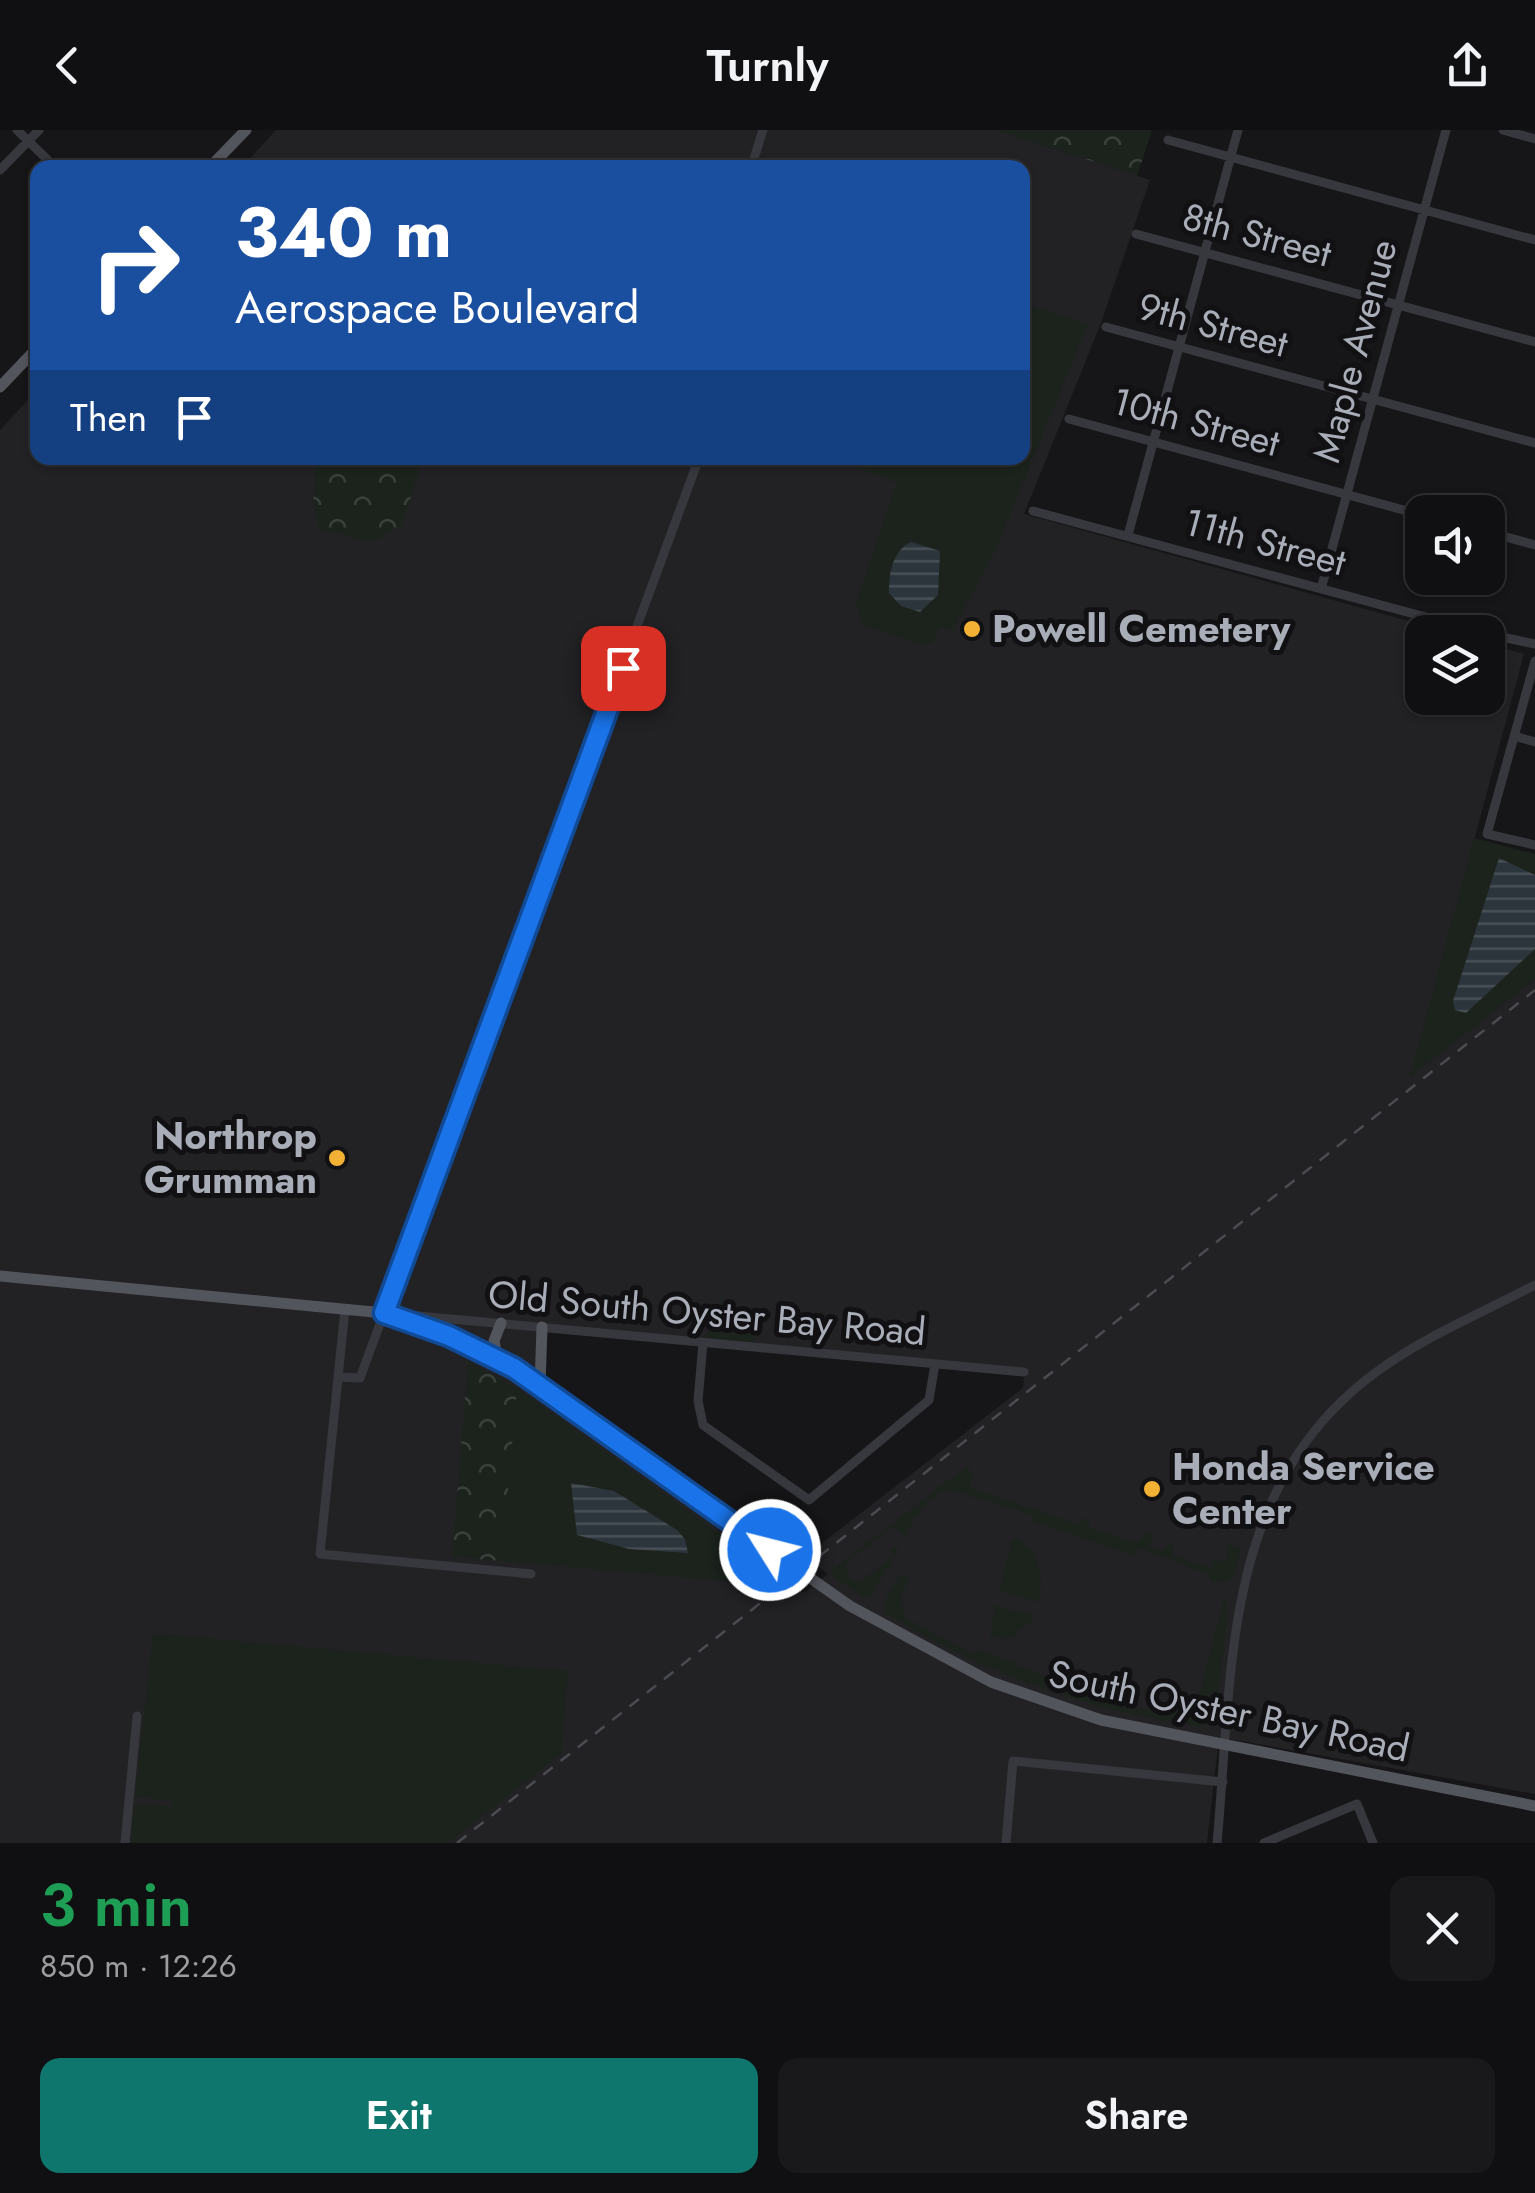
<!DOCTYPE html>
<html lang="en">
<head>
<meta charset="utf-8">
<style>
	:root { --surface:#101012; --page:#19191b; --text:#f1f3f6; --muted:#9c9d9f; --line:#303032; --accent:#0f766e }
	body { margin:0; font-family:Jost,sans-serif; background:var(--page); color:var(--text); height:100vh; display:flex; flex-direction:column; font-size:38px; white-space:nowrap }
	* { box-sizing:border-box; margin:0 }
	p { font-size:32px; color:var(--muted) }
	.icon { flex:none; width:55px; height:55px; fill:none; stroke:currentColor; stroke-width:2; stroke-linecap:round; stroke-linejoin:round }
	.map { position:relative; height:1713px; overflow:hidden }
	.sheet { display:flex; flex-direction:column; background:var(--surface); flex:1 }
	.sheet>* { flex:none }
	.guide { position:absolute; left:30px; top:30px; width:1000px; height:305px; border-radius:20px; box-shadow:0 2px 8px #0004,0 0 0 2px var(--line); background:#1a4fa0; color:#fff; overflow:hidden }
	.controls { position:absolute; left:1405px; top:365px; display:grid; gap:20px }
	.controls a { display:grid; place-items:center; width:100px; height:100px; border-radius:20px; background:var(--surface); box-shadow:0 2px 8px #0004,0 0 0 2px var(--line); font-size:50px }
	.pin { position:absolute; display:grid; place-items:center; width:85px; height:85px; color:#fff; margin:-42px; border-radius:20px; box-shadow:0 5px 15px #0006 }
	.me { position:absolute; width:110px; margin:-55px; rotate:306deg; stroke-linejoin:round; filter:drop-shadow(0 0 8px #0008) }
	.turn { display:flex; align-items:center; gap:35px; height:210px; padding:0 40px; font-size:45px }
	.turn .icon { width:130px; height:130px; stroke-width:2.5 }
	.turn b { display:block; font-size:70px; line-height:85px }
	.then { display:flex; align-items:center; height:95px; padding:0 40px; background:#0003; gap:20px; font-size:38px }
	.round { display:grid; place-items:center; flex:none; width:105px; height:105px; border-radius:20px; background:var(--page) }
	.headline { display:flex; align-items:center; justify-content:space-between; height:170px; padding:0 40px }
	h1 { font-size:60px; font-weight:600; line-height:75px; color:#1e9e55 }
	.cta { display:flex; gap:20px; margin-top:auto; padding:20px 40px }
	.cta a { flex:1; height:115px; border-radius:20px; background:var(--accent); color:#fff; font-size:40px; font-weight:600; line-height:115px; text-align:center }
	.cta a+a { background:var(--page); color:var(--text) }
	header { display:flex; justify-content:space-between; align-items:center; height:130px; padding:0 40px; background:var(--surface); font-size:45px; font-weight:600 }
	.map>svg:first-child { display:block }
	.built { fill:#222225; fill-rule:evenodd }
	.grass { fill:#1c231d; fill-rule:evenodd }
	.forest { fill:url(#forest-crowns) }
	.water { fill:url(#water-rules) }
	.lines { fill:none; stroke-linecap:round; stroke-linejoin:round }
	.minor { stroke:#37383d; stroke-width:9 }
	.major { stroke:#53555c; stroke-width:11 }
	.rail { stroke:#4a4c52; stroke-width:2.5; stroke-dasharray:12 10; stroke-linecap:butt }
	.route-casing { stroke:#114b97; stroke-width:25 }
	.route { stroke:#1a73e8; stroke-width:18 }
	.poi-dot { fill:#f2b134; stroke:#111113; stroke-width:4 }
	.labels { text-anchor:middle; stroke-width:10; stroke-linejoin:round; paint-order:stroke }
	.street-label { font-size:38px; fill:#a8adb8; stroke:#111113 }
	.poi-label { font-size:38px; font-weight:bold; fill:#a8adb8; stroke:#111113; text-anchor:start }
</style>
</head>
<body>
<header><svg class="icon" aria-label="back" viewBox="0 0 24 24"><path d="M15 5l-7 7 7 7"/></svg>Turnly<svg class="icon" aria-label="share" viewBox="0 0 24 24"><path d="M12 15V3M7 8l5-5 5 5M5 13v7h14v-7"/></svg></header>
<div class="map">
<svg width="1535" height="1713" viewBox="0 0 1535 1713">
	<defs>
		<pattern id="forest-crowns" width="20" height="18" patternUnits="userSpaceOnUse" patternTransform="scale(2.5)"><rect width="20" height="18" fill="#1c231d"/><path d="M2 6a3 3 0 1 1 6 0M12 15a3 3 0 1 1 6 0" fill="none" stroke="#3a403c"/></pattern>
		<pattern id="water-rules" width="6" height="5" patternUnits="userSpaceOnUse" patternTransform="scale(2.5)"><rect width="6" height="5" fill="#2c353c"/><path d="M0 2.5h6" fill="none" stroke="#485056"/></pattern>
	</defs>
	<rect width="100%" height="100%" fill="#161618"/>
	<path class="built" d="M276,0H997L1150,50L1101,193L1024,384L1448,502H1422V568H1488V513L1524,524L1411,945L1535,849V1664L1219,1607L1207,1713H0V300L37,260L38,328H1022V38L242,37ZM548,1201L1024,1246L1023,1258L804,1427L828,1444L804,1463L784,1447L787,1444L541,1267Z"/>
	<path class="grass" d="M1023,174L1088,194L996,419L952,501L941,497L932,512L923,516L862,495L856,472L897,353L830,328H1022Z
		M1474,708L1535,724V849L1410,947Z
		M720,1170L764,1185L750,1217L703,1213Z
		M517,1258L777,1445L769,1455L502,1431ZM614,1361L677,1400L685,1409L688,1423L619,1417Z
		M967,1336L973,1344L969,1358L1080,1395L1083,1388L1088,1389L1090,1398L1135,1413L1148,1401L1153,1404L1149,1418L1163,1422L1170,1412L1174,1415L1172,1425L1210,1438L1214,1430L1225,1432L1229,1418L1220,1411L1241,1417L1235,1443L1228,1452H1210L1211,1445L1141,1419L1134,1426L1127,1424L1034,1392L1033,1385L946,1359L927,1371L906,1402L909,1410L893,1396L845,1434L851,1450L860,1452L894,1425L891,1418L899,1419L871,1466L863,1468L831,1445L832,1440Z
		M1018,1408C1040,1426 1044,1444 1039,1472L999,1461L1012,1409Z
		M900,1445L910,1448L901,1467L906,1488L973,1524L978,1519L1059,1551V1557L1151,1581L1154,1575L1186,1579L1198,1569L1224,1469L1228,1482L1215,1588L1202,1597C1087,1581 984,1543 885,1483L884,1471Z
		M995,1475L1034,1485L1033,1489L1011,1509L990,1508Z
		M153,1503L568,1541L561,1624L448,1713H131L134,1680L140,1674L172,1677L173,1671L135,1667Z"/>
	<path class="forest" d="M997,0H1152L1137,46Z
		M316,328H423L402,395L372,413L320,399L313,376Z
		M468,1231L517,1258L502,1431L452,1427Z"/>
	<path class="water" d="M911,412L940,421L938,465L920,482L901,476L889,463C889,444 892,421 911,412Z
		M1499,728L1535,745V819L1466,883L1455,880L1453,871Z
		M571,1353L614,1361L677,1400L685,1409L688,1423L629,1419L577,1405Z"/>
	<g class="lines">
		<path class="minor" d="M17,0L56,38
			M1503,0L1535,9
			M1168,10L1535,110
			M751,38L763,0
			M0,40L39,0
			M1136,104L1535,212
			M1106,197L1535,313
			M1069,289L1422,385
			M1033,381L1481,502
			M1488,402L1535,415
			M1128,405L1238,0
			M1321,459L1446,0
			M1488,504L1535,514
			M1535,531L1487,704L1535,715
			M1514,606L1535,612
			M345,1179L320,1424L531,1444
			M397,1184L1024,1242
			M703,1213L698,1271L703,1295L809,1370L929,1270L935,1234
			M338,1247L360,1248L699,328
			M125,1713L137,1586
			M1006,1713L1013,1631L1223,1652
			M1217,1713C1233,1541 1221,1357 1375,1243C1423,1207 1482,1183 1535,1155
			M1264,1713L1357,1674L1373,1713"/>
		<path class="major" d="M209,38L246,0
			M0,257L38,217
			M0,1146L384,1183L449,1206L514,1239L850,1476L991,1552L1101,1590L1535,1676
			M497,1228L494,1211L501,1193
			M540,1256L542,1197"/>
		<path class="rail" d="M457,1713L1535,860"/>
	</g>
	<g class="lines">
		<defs>
			<path id="route" d="M623,538L384,1183L449,1206L514,1238L770,1420"/>
		</defs>
		<use href="#route" class="route-casing"/>
		<use href="#route" class="route"/>
	</g>
	<g class="poi-dot">
		<circle cx="972" cy="499" r="10"/>
		<circle cx="337" cy="1028" r="10"/>
		<circle cx="1152" cy="1359" r="10"/>
	</g>
	<g class="labels">
		<g class="street-label">
			<text transform="translate(1257 105) rotate(15)" y="13">8th Street</text>
			<text transform="translate(1213 195) rotate(15)" y="13">9th Street</text>
			<text transform="translate(1355 221) rotate(-75)" y="13">Maple Avenue</text>
			<text transform="translate(1196 292) rotate(15)" y="13">10th Street</text>
			<text transform="translate(1265 412) rotate(15)" y="13">11th Street</text>
			<text transform="translate(707 1183) rotate(5)" y="13">Old South Oyster Bay Road</text>
			<text transform="translate(1229 1581) rotate(12)" y="13">South Oyster Bay Road</text>
		</g>
		<g class="poi-label">
			<text x="992" y="512">Powell Cemetery</text>
			<text x="317" y="1019" text-anchor="end">Northrop<tspan x="317" dy="44">Grumman</tspan></text>
			<text x="1172" y="1350">Honda Service<tspan x="1172" dy="44">Center</tspan></text>
		</g>
	</g>
</svg>
<div class="controls">
<a><svg class="icon" aria-label="sound" viewBox="0 0 24 24"><path d="M4 9h4l5-4v14l-5-4H4zM17 9q2 3 0 6"/></svg></a>
<a><svg class="icon" aria-label="layers" viewBox="0 0 24 24"><path d="M12 4l9 5-9 5-9-5zM3 14l9 5 9-5"/></svg></a>
</div>
<div class="pin" style="left:623px;top:538px;background:#d93025"><svg class="icon" aria-label="arrive" viewBox="0 0 24 24"><path d="M6 21V4h12l-3 4 3 4H6"/></svg></div>
<svg class="me" style="left:770px;top:1420px" viewBox="-20 -20 40 40"><circle r="17" fill="#1a73e8" stroke="#fff" stroke-width="3"/><path d="M0-11L8 9 0 5-8 9z" fill="#fff"/></svg>
<div class="guide">
<div class="turn"><svg class="icon" aria-label="right" viewBox="0 0 24 24"><path d="M7 20v-9h11M14 6l5 5-5 5"/></svg><div><b>340 m</b>Aerospace Boulevard</div></div>
<div class="then">Then<svg class="icon" aria-label="arrive" viewBox="0 0 24 24"><path d="M6 21V4h12l-3 4 3 4H6"/></svg></div>
</div>
</div>
<section class="sheet">
<div class="headline"><div><h1>3 min</h1><p>850 m · 12:26</p></div><a class="round"><svg class="icon" aria-label="close" viewBox="0 0 24 24"><path d="M6 6l12 12M18 6L6 18"/></svg></a></div>
<div class="cta"><a>Exit</a><a>Share</a></div>
</section>
</body>
</html>
